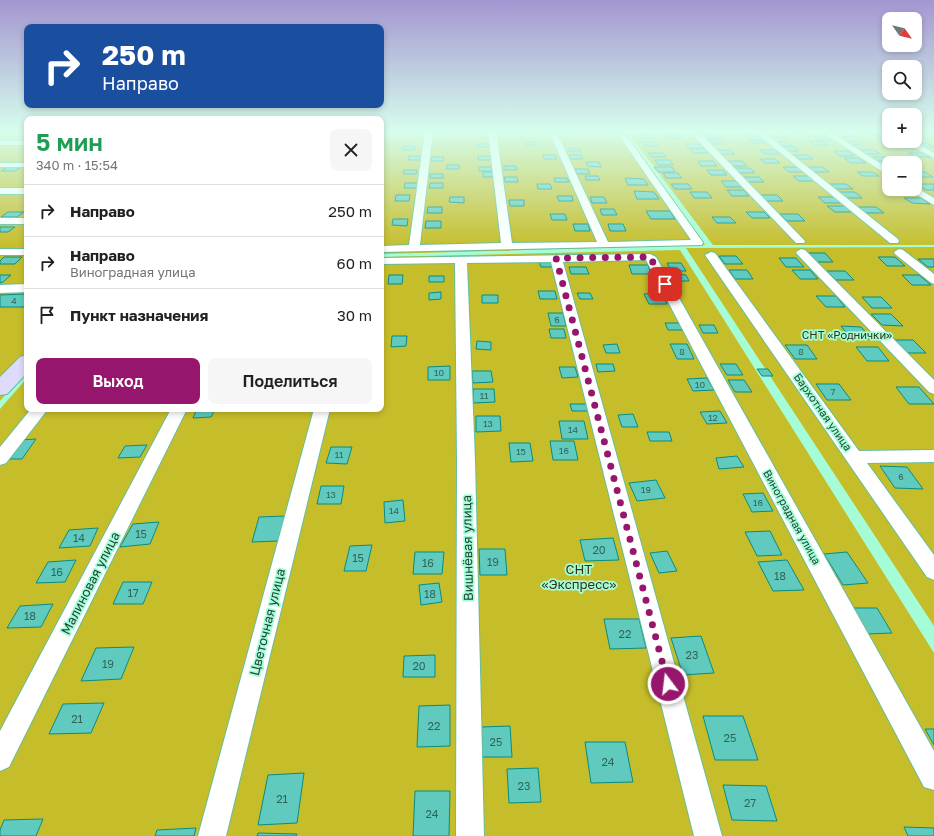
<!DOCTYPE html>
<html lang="ru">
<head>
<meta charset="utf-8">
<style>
	:root { --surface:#fff; --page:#f6f6f6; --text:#202124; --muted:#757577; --line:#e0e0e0; --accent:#97166d }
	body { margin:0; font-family:"Golos Text",sans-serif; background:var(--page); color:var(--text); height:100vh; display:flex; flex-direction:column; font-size:15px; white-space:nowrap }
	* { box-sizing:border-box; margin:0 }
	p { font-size:13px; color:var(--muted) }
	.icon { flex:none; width:22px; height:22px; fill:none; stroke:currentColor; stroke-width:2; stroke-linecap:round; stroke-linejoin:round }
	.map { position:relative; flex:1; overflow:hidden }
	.panel { position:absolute; left:24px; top:116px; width:360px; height:296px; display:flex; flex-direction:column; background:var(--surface); border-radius:8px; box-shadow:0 2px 6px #0003 }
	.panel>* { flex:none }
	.guide { position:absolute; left:24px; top:24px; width:360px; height:84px; border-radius:8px; box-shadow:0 2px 6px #0003; background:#1a4fa0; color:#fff; overflow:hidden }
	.needle { width:26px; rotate:124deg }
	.tools { position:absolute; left:882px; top:12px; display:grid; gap:8px }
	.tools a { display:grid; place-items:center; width:40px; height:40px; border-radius:8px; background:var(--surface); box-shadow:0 2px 6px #0003; font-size:20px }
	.pin { position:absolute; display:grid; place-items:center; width:34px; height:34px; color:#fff; margin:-17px; border-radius:8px; box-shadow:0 2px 6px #0006 }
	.me { position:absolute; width:44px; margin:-22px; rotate:345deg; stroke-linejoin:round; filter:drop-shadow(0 0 3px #0008) }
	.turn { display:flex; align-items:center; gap:14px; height:84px; padding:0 12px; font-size:18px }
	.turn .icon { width:52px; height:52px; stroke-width:2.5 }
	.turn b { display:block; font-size:28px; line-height:34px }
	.round { display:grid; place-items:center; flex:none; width:42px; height:42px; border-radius:8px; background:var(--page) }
	.head { display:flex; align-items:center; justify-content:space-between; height:68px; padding:0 12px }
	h1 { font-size:24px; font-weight:600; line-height:30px; color:#1e9e55 }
	.button { display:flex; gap:8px; margin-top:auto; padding:8px 12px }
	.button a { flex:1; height:46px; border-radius:8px; background:var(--accent); color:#fff; font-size:16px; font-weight:600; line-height:46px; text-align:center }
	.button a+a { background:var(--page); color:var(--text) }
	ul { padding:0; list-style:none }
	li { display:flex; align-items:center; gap:12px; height:52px; padding:0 12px; border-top:1px solid var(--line) }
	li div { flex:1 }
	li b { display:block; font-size:15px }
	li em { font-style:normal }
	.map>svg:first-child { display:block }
	.green { fill:#c6bd2a; fill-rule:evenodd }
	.building { fill:#60cabe; stroke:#088c82 }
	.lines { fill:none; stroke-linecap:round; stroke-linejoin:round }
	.street-casing { stroke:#66be9b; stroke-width:2 }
	.secondary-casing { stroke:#66be9b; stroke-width:2 }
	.street { fill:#fff; fill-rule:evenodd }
	.secondary { fill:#dedbfd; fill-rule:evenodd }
	.route { stroke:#97166d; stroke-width:7; stroke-dasharray:0 12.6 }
	.labels { text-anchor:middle; stroke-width:3.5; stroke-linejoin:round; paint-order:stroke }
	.number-label { font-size:9px; fill:#306658 }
	.park-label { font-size:11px; fill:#333119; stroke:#a5fdd8 }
	.street-label { font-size:11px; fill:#204536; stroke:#a5fdd8 }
	.near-number-label { font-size:11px; fill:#306658 }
	.near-street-label { font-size:13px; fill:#204536; stroke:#a5fdd8 }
	.near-park-label { font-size:13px; fill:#333119; stroke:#a5fdd8 }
</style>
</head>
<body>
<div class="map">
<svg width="934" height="836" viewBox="0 0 934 836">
	<rect width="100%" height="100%" fill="#a5fdd8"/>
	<path class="green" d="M0,131H27V370L0,401Z
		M381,131H624L705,245L381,254Z
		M627,131H889V141H915V131H934V245H713ZM889,163H915V189H889Z
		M934,247V626L686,248Z
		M680,250L934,653V836H0V409L27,378V409H381V257Z"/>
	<path class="building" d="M740,132H753L758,136H744Z
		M769,133H782L787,137H773Z
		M834,133H848L854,137H840Z
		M703,134H717L721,138H707Z
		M637,135H651L654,138H640Z
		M665,135H679L682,138H668Z
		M875,135H888L889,139H881Z
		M814,136H828L833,140H820Z
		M706,140H720L724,144H709Z
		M748,140H762L767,143H753Z
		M809,141H823L829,145H815Z
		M843,141H857L863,145H849Z
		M524,142H536V145H525Z
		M642,142H656L659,146H645Z
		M773,142H787L792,146H778Z
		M913,143H927L934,147H920Z
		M477,144H488L489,147H477Z
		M686,144H700L704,148H689Z
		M893,145H907L914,148H900Z
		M404,146H415L414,150H402Z
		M780,147H794L799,151H785Z
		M568,148H580L581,151H569Z
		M690,149H705L709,153H694Z
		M716,150H730L735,154H720Z
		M760,150H775L780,154H765Z
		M860,150H874L881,154H866Z
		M834,151H848L855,156H840Z
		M648,153H663L666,157H651Z
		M908,153H923L931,157H916Z
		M543,155H555L557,159H544Z
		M569,155H581L583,159H570Z
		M793,155H808L813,159H799Z
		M409,156H421L420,160H408Z
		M478,156H490L491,160H478Z
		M432,157H444L443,161H431Z
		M870,157H884L892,161H876Z
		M844,158H859L866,163H851Z
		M760,159H775L780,163H765Z
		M655,160H670L673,165H658Z
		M698,161H713L717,166H701Z
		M727,161H742L747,166H732Z
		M586,162H599L601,167L588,166Z
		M447,165H459V169H446Z
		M504,166H516L517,170H504Z
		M7,167H21L15,171H1Z
		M479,167H492V171H479Z
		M654,167H672L675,172H658Z
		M783,167H798L804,172H789Z
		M807,167H822L829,172H813Z
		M734,168H750L755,173H739Z
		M575,169H588L590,174H577Z
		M404,170H417L416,174H403Z
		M707,170H723L727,175H711Z
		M483,172H495L496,177H483Z
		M857,172H872L879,176H863Z
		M915,172H925L933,177H917L915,176Z
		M663,173H678L682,178H666Z
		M430,174H443V178H430Z
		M585,176H598L600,180H586Z
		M793,176H809L816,181H799Z
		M504,177H517L518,182H505Z
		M743,177H759L764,182H748Z
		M554,178H567L569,182H555Z
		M625,178L644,179L648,185H628Z
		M721,181H738L742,187H726Z
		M405,183H418L417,188H404Z
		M430,183H443V188H429Z
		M537,184H550L552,189H538Z
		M671,184H688L692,189H675Z
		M830,184H846L853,189H836Z
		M917,184H934V190H926Z
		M727,190H744L749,196H732Z
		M634,191L654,192L659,199H637Z
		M690,192H707L712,198H694Z
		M838,192H855L862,198H845Z
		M396,195H410L409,201H395Z
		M760,195H777L783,201H766Z
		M557,196H572L573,201H559Z
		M450,197H464V203L449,202Z
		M590,197H604L607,203H592Z
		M818,197H835L842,203H825Z
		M904,198H921L930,204L912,203Z
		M509,200H524V206H510Z
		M827,206H845L853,212H835Z
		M428,207H442V213H427Z
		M858,207H876L884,213H866Z
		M600,209H614L617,215H602Z
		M646,211H670L675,219H651Z
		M8,212H24L17,217H1Z
		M746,212H764L770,218H752Z
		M550,214H565L567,220H552Z
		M780,214H798L805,221H787Z
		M712,217H730L736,223H717Z
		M393,219H408L407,226L392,225Z
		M426,221H441V228H425Z
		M573,224H588L590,231H575Z
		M608,224H623L626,231H610Z
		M0,227H15L8,232H0Z
		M808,253H825L833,262H816Z
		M719,256H736L743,264H725Z
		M4,257H22L15,264H0V261Z
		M878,257H895L905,266H887Z
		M779,258H796L804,267H786Z
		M918,259H934V267H928Z
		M539,262H551L552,267H541Z
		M667,263H681L686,271H671Z
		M629,265H648L651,274H632Z
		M569,267H586L589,274H571Z
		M729,270H747L753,279H735Z
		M792,270H810L818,279H800Z
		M827,271H845L854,280H836Z
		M675,274L686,275L689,281H677Z
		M0,275H11L3,282L0,283Z
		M389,275H403L402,284H388Z
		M902,275H919L931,285H912Z
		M429,276H444V282H429Z
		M538,291H555L557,299H540Z
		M441,292V299L429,300V293Z
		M577,293H590L593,299H580Z
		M662,293L667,304H649L644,294Z
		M27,294V307H0V295Z
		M482,295H498V303H482Z
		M816,296H836L845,307H826Z
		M862,297H881L892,308H872Z
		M548,313H563L566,326H551Z
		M871,314H891L903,326L882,325Z
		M665,323H679L683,330H668Z
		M699,325H714L718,333H703Z
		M841,326L861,327L872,339H851Z
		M549,329H564L566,338H551Z
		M392,336H407L406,346L391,347Z
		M892,340H913L926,353H905Z
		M477,341L491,342V350L476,349Z
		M617,344L620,353H606L603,345Z
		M670,344H687L694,359H677Z
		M785,345H807L817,359H795Z
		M856,347H878L889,361H867Z
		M596,364H613L615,371L598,372Z
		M720,364H736L743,375H727Z
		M450,366V380H428V367Z
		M559,367H575L578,377L562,378Z
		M757,369H768L773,376H762Z
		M472,371H491L493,382L473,383Z
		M707,378L714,390L693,391L687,379Z
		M728,380H744L752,392H735Z
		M816,384H839L851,400H827Z
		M896,387H919L934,404H909Z
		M473,389H494L495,402L473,403Z
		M570,404H588L589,411H572Z
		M197,409H215L211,417L193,418Z
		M720,411L727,423L707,424L700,412Z
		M633,414L638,427H622L618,415Z
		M476,416H500L501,431L476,432Z
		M559,421H584L588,439H562Z
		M647,432H669L672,441H650Z
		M36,439L22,459H4L19,440Z
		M550,441H574L578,460H553Z
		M509,443H530L533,461L511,462Z
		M147,445L140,457L118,458L125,446Z
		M331,447H352L347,464L326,463Z
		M737,456L744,467L719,469L716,458Z
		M880,466L907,467L923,489L895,488Z
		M656,480L665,498L637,501L629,483Z
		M321,486H344L341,504H317Z
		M763,493L773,511L752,512L743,494Z
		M403,500L405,521L385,523L384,502Z
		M285,516L279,541L252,542L259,517Z
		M159,522L150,544L120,547L133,524Z
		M98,528L90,546L59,548L69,530Z
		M770,531L782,555L757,556L745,532Z
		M613,538L619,560L585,561L580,540Z
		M372,545L366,571H344L350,546Z
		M479,549H505L507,575H480Z
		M667,551L677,571L659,573L650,553Z
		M415,552H444L442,574H413Z
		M847,552L868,583L843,585L824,554Z
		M76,560L65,582L36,583L48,562Z
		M787,560L804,590L773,591L758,562Z
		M123,582H152L143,604H113Z
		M439,583L442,602L421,605L419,585Z
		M53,604L41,627L7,628L20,606Z
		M853,608H877L892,633L867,634Z
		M604,619H639L646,648L610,649Z
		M701,636L714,673L683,675L671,638Z
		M134,647L121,679L81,681L96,648Z
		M435,655V677H403L404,656Z
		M104,703L91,733L49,734L63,704Z
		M450,705V746L417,747L419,706Z
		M703,716H743L758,760H715Z
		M510,726L512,757H482L481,727Z
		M925,729H934V745Z
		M585,742H625L633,782L591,783Z
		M538,768L541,802L509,803L507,769Z
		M304,773L297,823L258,825L268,775Z
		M723,785L766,786L777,821L732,820Z
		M415,791H450L449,836H413Z
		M43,819L36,836H0V830L4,820Z
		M904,827L934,828V836H908Z
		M196,828L194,836H155L157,830Z
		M258,833L297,834L296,836H257Z"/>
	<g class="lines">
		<defs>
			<path id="street" d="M425,131H433L420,245L501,243L488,131H496L512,243L597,242L549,131H556L608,242L691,240L616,131H743L740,133H700L805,241L804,243H796L692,134H625L702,241L703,243L702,245L381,252V246L409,245Z
				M754,131H762L898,239L899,241L898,243H890Z
				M821,131H829L889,169V176Z
				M0,141H27V145H0Z
				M903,141H913L934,153V158Z
				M0,163H27V167H0Z
				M915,187L934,198V205L911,191L910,189H915Z
				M0,188H27V194H0Z
				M0,218H27V224H0Z
				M0,249H27V255H0Z
				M801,249L805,250L934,380V394L929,392L797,254L796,252Z
				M899,249L903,250L934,274V284L930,282L895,254L894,252Z
				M711,252L715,253L859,451L934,450V462L867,463L934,555V580L927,577L705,255Z
				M650,254L656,257L934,751V790L924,787L646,260L563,262L722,836H694L551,262L467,263L475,460L484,836H456L457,460L455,263L381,264V258Z
				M27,284V292L0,293V285Z
				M31,409H48L6,463L0,465V447Z
				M171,409H187L9,767L0,771V731Z
				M314,409H330L226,836H198Z"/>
			<path id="secondary" d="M27,355V373L7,394L0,395V377L20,357Z"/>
		</defs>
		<use href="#street" class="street-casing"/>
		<use href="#secondary" class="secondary-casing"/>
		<use href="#street" class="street"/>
		<use href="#secondary" class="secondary"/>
	</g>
	<linearGradient id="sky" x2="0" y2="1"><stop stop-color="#a496d1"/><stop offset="0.53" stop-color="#d6feed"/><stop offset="1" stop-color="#d6feed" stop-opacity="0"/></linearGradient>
	<rect width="934" height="248" fill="url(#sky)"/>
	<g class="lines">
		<path class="route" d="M665,284L650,257L556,258L668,684"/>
	</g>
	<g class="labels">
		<g class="number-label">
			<text x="14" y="304">4</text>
			<text x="557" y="323">6</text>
			<text x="682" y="355">8</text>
			<text x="801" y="355">8</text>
			<text x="439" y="376">10</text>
			<text x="700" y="388">10</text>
			<text x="833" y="395">7</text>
			<text x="484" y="399">11</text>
			<text x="713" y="421">12</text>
			<text x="488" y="427">13</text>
			<text x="573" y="433">14</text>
			<text x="564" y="454">16</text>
			<text x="521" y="455">15</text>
			<text x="339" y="458">11</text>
			<text x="901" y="480">6</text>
			<text x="646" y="493">19</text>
			<text x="331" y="498">13</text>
			<text x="758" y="506">16</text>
			<text x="394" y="514">14</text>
		</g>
		<g class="park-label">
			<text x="847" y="339">СНТ «Роднички»</text>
		</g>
		<g class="street-label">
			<text transform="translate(823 412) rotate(55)" y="4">Бархотная улица</text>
			<text transform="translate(792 517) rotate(61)" y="4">Виноградная улица</text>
		</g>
		<g class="near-number-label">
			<text x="141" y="538">15</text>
			<text x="79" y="542">14</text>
			<text x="599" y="554">20</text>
			<text x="358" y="562">15</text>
			<text x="493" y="566">19</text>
			<text x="428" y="567">16</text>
			<text x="57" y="576">16</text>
			<text x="780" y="580">18</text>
			<text x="133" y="597">17</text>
			<text x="430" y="598">18</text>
			<text x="30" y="620">18</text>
			<text x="625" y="638">22</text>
			<text x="692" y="659">23</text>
			<text x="108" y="668">19</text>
			<text x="419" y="670">20</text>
			<text x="77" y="723">21</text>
			<text x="434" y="730">22</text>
			<text x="730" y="742">25</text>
			<text x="496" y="746">25</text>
			<text x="608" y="766">24</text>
			<text x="524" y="790">23</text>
			<text x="282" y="803">21</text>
			<text x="750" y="807">27</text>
			<text x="432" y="818">24</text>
		</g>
		<g class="near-street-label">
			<text transform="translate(467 548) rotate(-91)" y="5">Вишнёвая улица</text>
			<text transform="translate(90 583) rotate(-63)" y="5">Малиновая улица</text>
			<text transform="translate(267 622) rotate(-76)" y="5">Цветочная улица</text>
		</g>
		<g class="near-park-label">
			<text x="579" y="574">СНТ<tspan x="579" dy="15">«Экспресс»</tspan></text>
		</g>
	</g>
</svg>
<div class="tools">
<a><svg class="needle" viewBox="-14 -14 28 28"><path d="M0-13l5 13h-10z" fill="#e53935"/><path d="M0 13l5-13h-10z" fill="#757577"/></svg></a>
<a><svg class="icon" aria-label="search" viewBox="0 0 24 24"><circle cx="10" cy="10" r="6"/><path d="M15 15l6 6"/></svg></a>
<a>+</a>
<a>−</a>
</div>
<div class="pin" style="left:665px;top:284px;background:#d93025"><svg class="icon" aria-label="arrive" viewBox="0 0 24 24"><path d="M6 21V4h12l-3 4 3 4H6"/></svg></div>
<svg class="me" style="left:668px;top:684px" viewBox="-20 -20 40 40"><circle r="17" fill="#97166d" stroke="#fff" stroke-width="3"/><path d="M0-11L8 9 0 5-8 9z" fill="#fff"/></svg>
<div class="guide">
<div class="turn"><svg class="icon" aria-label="right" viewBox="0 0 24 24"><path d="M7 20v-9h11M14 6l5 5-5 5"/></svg><div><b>250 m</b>Направо</div></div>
</div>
<section class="panel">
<div class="head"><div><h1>5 мин</h1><p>340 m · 15:54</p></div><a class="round"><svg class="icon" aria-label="close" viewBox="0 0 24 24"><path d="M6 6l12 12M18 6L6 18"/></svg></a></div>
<ul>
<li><svg class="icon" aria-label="right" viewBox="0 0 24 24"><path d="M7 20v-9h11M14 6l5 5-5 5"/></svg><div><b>Направо</b></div><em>250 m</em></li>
<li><svg class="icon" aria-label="right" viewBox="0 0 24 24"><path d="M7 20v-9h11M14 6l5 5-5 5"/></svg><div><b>Направо</b><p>Виноградная улица</p></div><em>60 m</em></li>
<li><svg class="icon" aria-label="arrive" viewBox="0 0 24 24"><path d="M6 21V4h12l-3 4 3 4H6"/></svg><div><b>Пункт назначения</b></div><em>30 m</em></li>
</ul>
<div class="button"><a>Выход</a><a>Поделиться</a></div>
</section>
</div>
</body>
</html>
